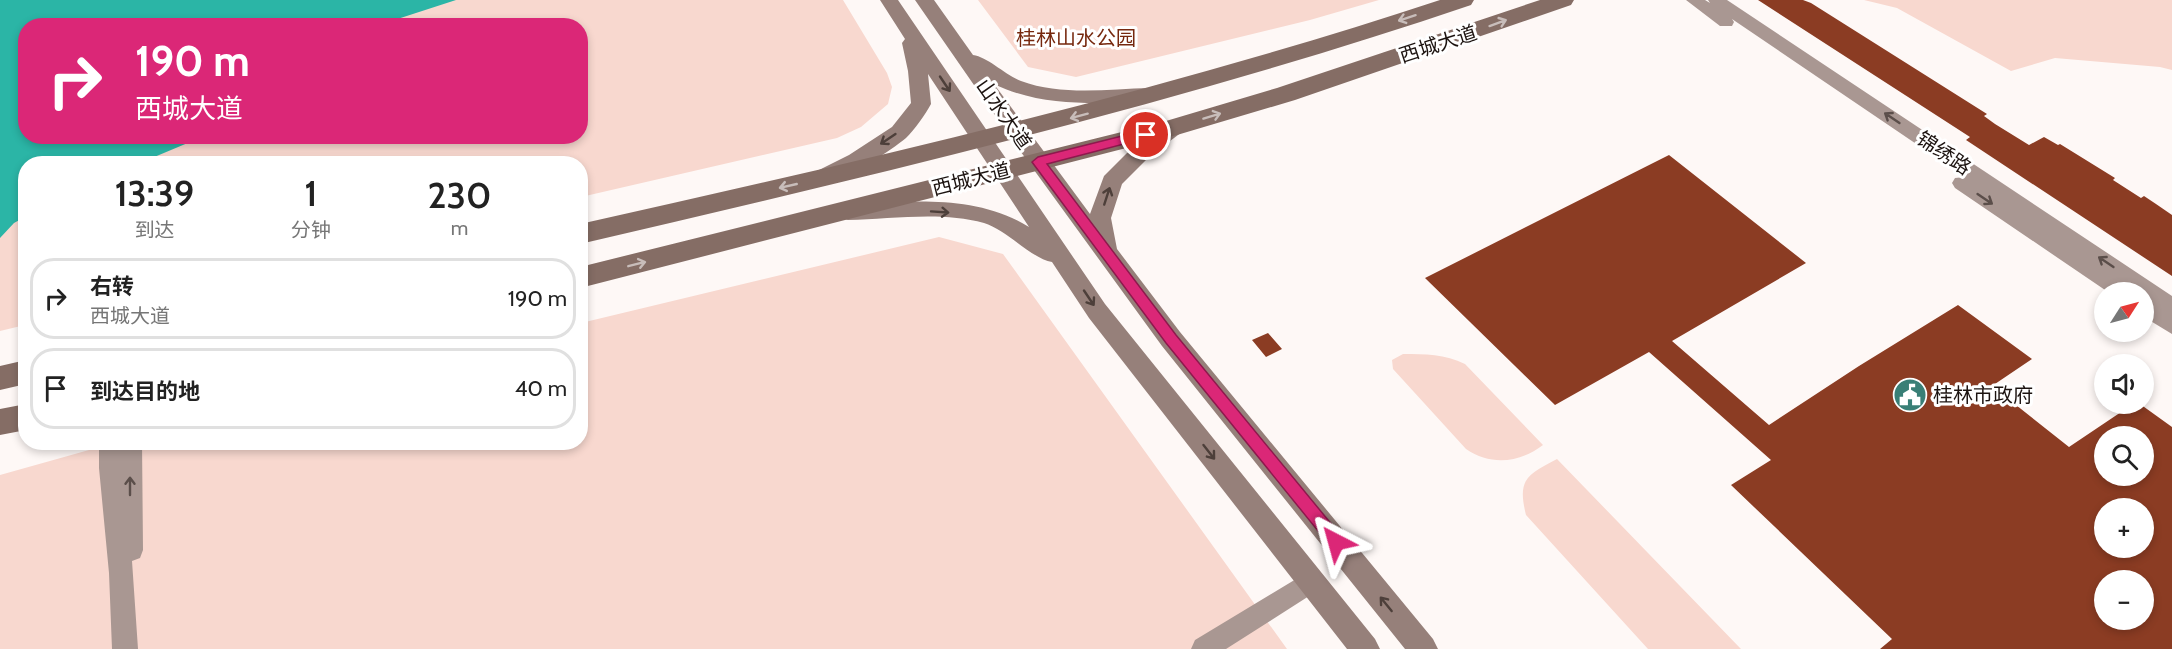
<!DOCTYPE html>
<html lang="zh">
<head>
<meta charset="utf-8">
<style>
	:root { --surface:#fff; --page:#f2f2f2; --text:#222; --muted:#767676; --line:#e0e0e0 }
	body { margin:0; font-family:Cabin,"Noto Sans SC",sans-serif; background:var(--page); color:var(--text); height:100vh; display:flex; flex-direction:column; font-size:22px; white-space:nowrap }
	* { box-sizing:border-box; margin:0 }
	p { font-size:20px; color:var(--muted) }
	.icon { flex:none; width:33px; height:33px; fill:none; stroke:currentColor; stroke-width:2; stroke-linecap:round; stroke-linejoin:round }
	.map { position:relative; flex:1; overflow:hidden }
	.drawer { position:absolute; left:18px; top:156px; width:570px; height:294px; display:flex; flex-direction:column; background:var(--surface); border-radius:24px; box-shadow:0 3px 9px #0003 }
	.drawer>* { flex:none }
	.guide { position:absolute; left:18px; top:18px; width:570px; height:126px; border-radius:24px; box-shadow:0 3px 9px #0003; background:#db2777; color:#fff; overflow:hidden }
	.needle { width:39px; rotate:54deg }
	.fabs { position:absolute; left:2094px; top:282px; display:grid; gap:12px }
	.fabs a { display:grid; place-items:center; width:60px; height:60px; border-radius:50%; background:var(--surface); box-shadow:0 3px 9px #0003; font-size:30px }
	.pin { position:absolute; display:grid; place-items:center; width:51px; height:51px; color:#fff; margin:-26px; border:3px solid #fff; border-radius:50%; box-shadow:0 2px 6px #0007 }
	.me { position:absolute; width:66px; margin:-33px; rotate:321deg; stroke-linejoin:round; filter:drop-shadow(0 0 4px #0008) }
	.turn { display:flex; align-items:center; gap:21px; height:126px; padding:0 18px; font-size:27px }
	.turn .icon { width:78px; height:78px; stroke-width:2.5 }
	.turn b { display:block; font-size:42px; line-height:51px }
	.eta { display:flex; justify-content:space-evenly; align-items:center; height:102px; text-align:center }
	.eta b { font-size:36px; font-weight:600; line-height:42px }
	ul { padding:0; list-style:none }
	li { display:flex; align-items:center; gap:18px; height:81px; margin:0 12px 9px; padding:0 6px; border:3px solid var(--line); border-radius:24px }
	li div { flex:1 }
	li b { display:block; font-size:22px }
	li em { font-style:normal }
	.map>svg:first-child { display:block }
	.green { fill:#f8d8cf; fill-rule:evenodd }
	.water { fill:#2bb5a6 }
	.building { fill:#8b3c23; fill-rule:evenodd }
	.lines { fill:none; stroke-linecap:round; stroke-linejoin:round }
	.secondary { fill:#a99792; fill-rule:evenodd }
	.primary { fill:#96807a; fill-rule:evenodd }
	.highway { fill:#856d65; fill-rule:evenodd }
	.oneway { stroke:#c8bdba }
	.oneway2 { stroke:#4d3f3a }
	.oneway3 { stroke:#5b4e4a }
	.route { fill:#db2777; stroke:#8e194d; stroke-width:1.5 }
	.labels { text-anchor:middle; stroke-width:6; stroke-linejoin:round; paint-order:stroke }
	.park-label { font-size:20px; fill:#76280e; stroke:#fff }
	.street-label { font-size:20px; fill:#1c1310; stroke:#fff }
	.poi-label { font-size:20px; fill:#1c1310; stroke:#fff; text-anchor:start }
</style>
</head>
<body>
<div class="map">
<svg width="2172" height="649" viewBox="0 0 2172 649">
	<rect width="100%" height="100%" fill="#fef8f6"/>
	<path class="green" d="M0,0H843L887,73L892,87L888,104L861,127L837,138L581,197L580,164H26L25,325L0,331ZM26,26H580V136H26Z
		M978,0H1379L1310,20L1076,77L1028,67Z
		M1864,0H2172V70L2160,67L2055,58L2011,71L1897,8Z
		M939,237L1003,254L1287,649H0V475L114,443L580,442L581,323Z
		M1403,354C1425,354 1445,354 1465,364L1543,445C1519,463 1491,466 1466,449L1393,369L1392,360Z
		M1557,459L1741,649H1648L1526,515C1517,479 1527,475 1557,459Z"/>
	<path class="water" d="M0,0H456L379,25L26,26V136L202,137L140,163L26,164L25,217L14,223L0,238Z"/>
	<path class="building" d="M1758,0H1803L1811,3L1987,114L1984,116L1995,124L2029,145L2044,137L2058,145L2060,144L2115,178L2113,180L2141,198L2144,196L2156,204L2172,215V276L1966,140L1970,137Z
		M1669,155L1806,263L1672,341L1769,425L1859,366L1958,305L2032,359L1992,386L2069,447L2133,404H2140L2172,427V649H1880L1892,639L1731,485L1771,460L1649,352L1555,405L1425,278ZM2104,436H2144V476H2104ZM2104,508H2144V548H2104ZM2104,580H2144V620H2104Z
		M1268,333L1282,349L1266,357L1252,340Z"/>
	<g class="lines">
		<path class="secondary" d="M1686,0H1705L1710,3L1708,0H1727L2172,296V334L2144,317V292H2108L1955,188L1952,183L1955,178L1965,177L1732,19L1734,22L1732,26H1720Z
			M99,442H142L143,550L140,558L132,561L138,649H112L109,573L99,468Z
			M1311,570L1320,573L1323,581L1320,589L1226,649H1191L1195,640Z"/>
		<path class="primary" d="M880,0H898L1105,304L1375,639L1380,649H1347L1089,318L1052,262C1032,259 1007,230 984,223C942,211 891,219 848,220L840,218L837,212L840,206L848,204C909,202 974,193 1029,227L928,74L931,104C925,115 915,129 906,138C890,151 839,186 819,180L816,175L819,170L849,155L892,127L911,103L908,71L902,43L905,39Z
			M915,0H934L973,55C988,57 1005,75 1021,81C1061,96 1108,89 1150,88L1157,90L1160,95L1157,100L1150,102C1097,103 1043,108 994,84L1090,214L1104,176L1134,146L1168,122L1175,120L1182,122L1185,127L1182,132L1150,156L1122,184L1111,218L1117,249L1180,332L1433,639L1438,649H1405L1162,346L1010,137Z"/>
		<path class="highway" d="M1440,0H1474L1471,5C1179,104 880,174 580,244V224C870,159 1158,93 1440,0Z
			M1540,0H1574L1571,5L1295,100L1177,135L580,288V267L1166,121L1277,88Z
			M26,360V384L0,390V366Z
			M26,404V430L0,435V409Z"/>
	</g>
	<defs><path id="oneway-shaft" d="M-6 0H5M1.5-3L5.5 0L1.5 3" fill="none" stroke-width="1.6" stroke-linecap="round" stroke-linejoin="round" transform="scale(1.5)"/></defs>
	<g class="oneway">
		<use href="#oneway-shaft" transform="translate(1407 18) rotate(162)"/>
		<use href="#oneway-shaft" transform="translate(1498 23) rotate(-20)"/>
		<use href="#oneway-shaft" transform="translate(1079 116) rotate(165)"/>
		<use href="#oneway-shaft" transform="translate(1212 116) rotate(-17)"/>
		<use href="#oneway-shaft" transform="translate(788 186) rotate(167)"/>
		<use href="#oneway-shaft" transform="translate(637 264) rotate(-14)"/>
	</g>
	<g class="oneway2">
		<use href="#oneway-shaft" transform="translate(945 84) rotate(56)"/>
		<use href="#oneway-shaft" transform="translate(888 139) rotate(146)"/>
		<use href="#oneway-shaft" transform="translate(1107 196) rotate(-72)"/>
		<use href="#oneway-shaft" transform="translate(940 212) rotate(4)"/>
		<use href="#oneway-shaft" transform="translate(1089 298) rotate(56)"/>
		<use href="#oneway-shaft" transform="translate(1209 452) rotate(52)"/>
		<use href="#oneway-shaft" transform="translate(1386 604) rotate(-129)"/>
	</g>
	<g class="oneway3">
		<use href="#oneway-shaft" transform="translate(1892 118) rotate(-146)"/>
		<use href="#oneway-shaft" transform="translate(1985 199) rotate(34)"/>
		<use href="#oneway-shaft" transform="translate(2106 262) rotate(-146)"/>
		<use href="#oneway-shaft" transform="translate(130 486) rotate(-90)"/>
	</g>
	<path class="route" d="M1146,130L1151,132V137L1047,164L1176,335L1342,537L1344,542L1342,547L1336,549L1331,547L1166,343L1032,162L1038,157Z"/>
	<defs>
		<symbol id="civic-disc" viewBox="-11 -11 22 22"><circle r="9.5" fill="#397f76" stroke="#fff"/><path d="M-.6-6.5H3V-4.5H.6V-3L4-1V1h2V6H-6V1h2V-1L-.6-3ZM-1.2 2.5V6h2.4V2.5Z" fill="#fff"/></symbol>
	</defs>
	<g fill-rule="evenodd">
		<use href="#civic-disc" x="1891" y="376" width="38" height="38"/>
	</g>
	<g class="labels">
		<g class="park-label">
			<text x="1076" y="45">桂林山水公园</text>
		</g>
		<g class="street-label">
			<text transform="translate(1438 44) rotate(-18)" y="7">西城大道</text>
			<text transform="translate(1004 114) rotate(55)" y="7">山水大道</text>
			<text transform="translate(1944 153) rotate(34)" y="7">锦绣路</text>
			<text transform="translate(971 179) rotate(-14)" y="7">西城大道</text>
		</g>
		<g class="poi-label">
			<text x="1933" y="402">桂林市政府</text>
		</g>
	</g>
</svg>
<div class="fabs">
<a><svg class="needle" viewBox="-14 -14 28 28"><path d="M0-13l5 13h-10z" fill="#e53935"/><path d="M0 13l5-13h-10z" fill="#767676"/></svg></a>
<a><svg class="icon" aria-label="sound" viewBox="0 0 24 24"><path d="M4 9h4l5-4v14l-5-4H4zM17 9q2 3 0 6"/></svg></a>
<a><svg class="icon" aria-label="search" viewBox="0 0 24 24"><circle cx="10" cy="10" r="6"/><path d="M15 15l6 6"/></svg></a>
<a>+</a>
<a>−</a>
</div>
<div class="pin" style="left:1146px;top:135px;background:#d93025"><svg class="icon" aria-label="arrive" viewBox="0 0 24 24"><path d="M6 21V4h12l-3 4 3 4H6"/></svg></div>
<svg class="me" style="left:1336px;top:542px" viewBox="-20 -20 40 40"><path d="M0-17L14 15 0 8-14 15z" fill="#db2777" stroke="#fff" stroke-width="4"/></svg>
<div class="guide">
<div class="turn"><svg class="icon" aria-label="right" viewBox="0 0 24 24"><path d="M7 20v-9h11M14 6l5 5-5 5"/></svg><div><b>190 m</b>西城大道</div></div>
</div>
<section class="drawer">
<div class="eta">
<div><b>13:39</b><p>到达</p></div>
<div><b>1</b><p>分钟</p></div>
<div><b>230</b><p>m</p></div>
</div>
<ul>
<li><svg class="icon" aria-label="right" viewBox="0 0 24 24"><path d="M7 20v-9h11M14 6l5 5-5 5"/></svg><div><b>右转</b><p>西城大道</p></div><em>190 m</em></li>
<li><svg class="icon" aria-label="arrive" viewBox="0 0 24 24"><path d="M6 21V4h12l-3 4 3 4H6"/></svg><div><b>到达目的地</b></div><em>40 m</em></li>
</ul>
</section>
</div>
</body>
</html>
